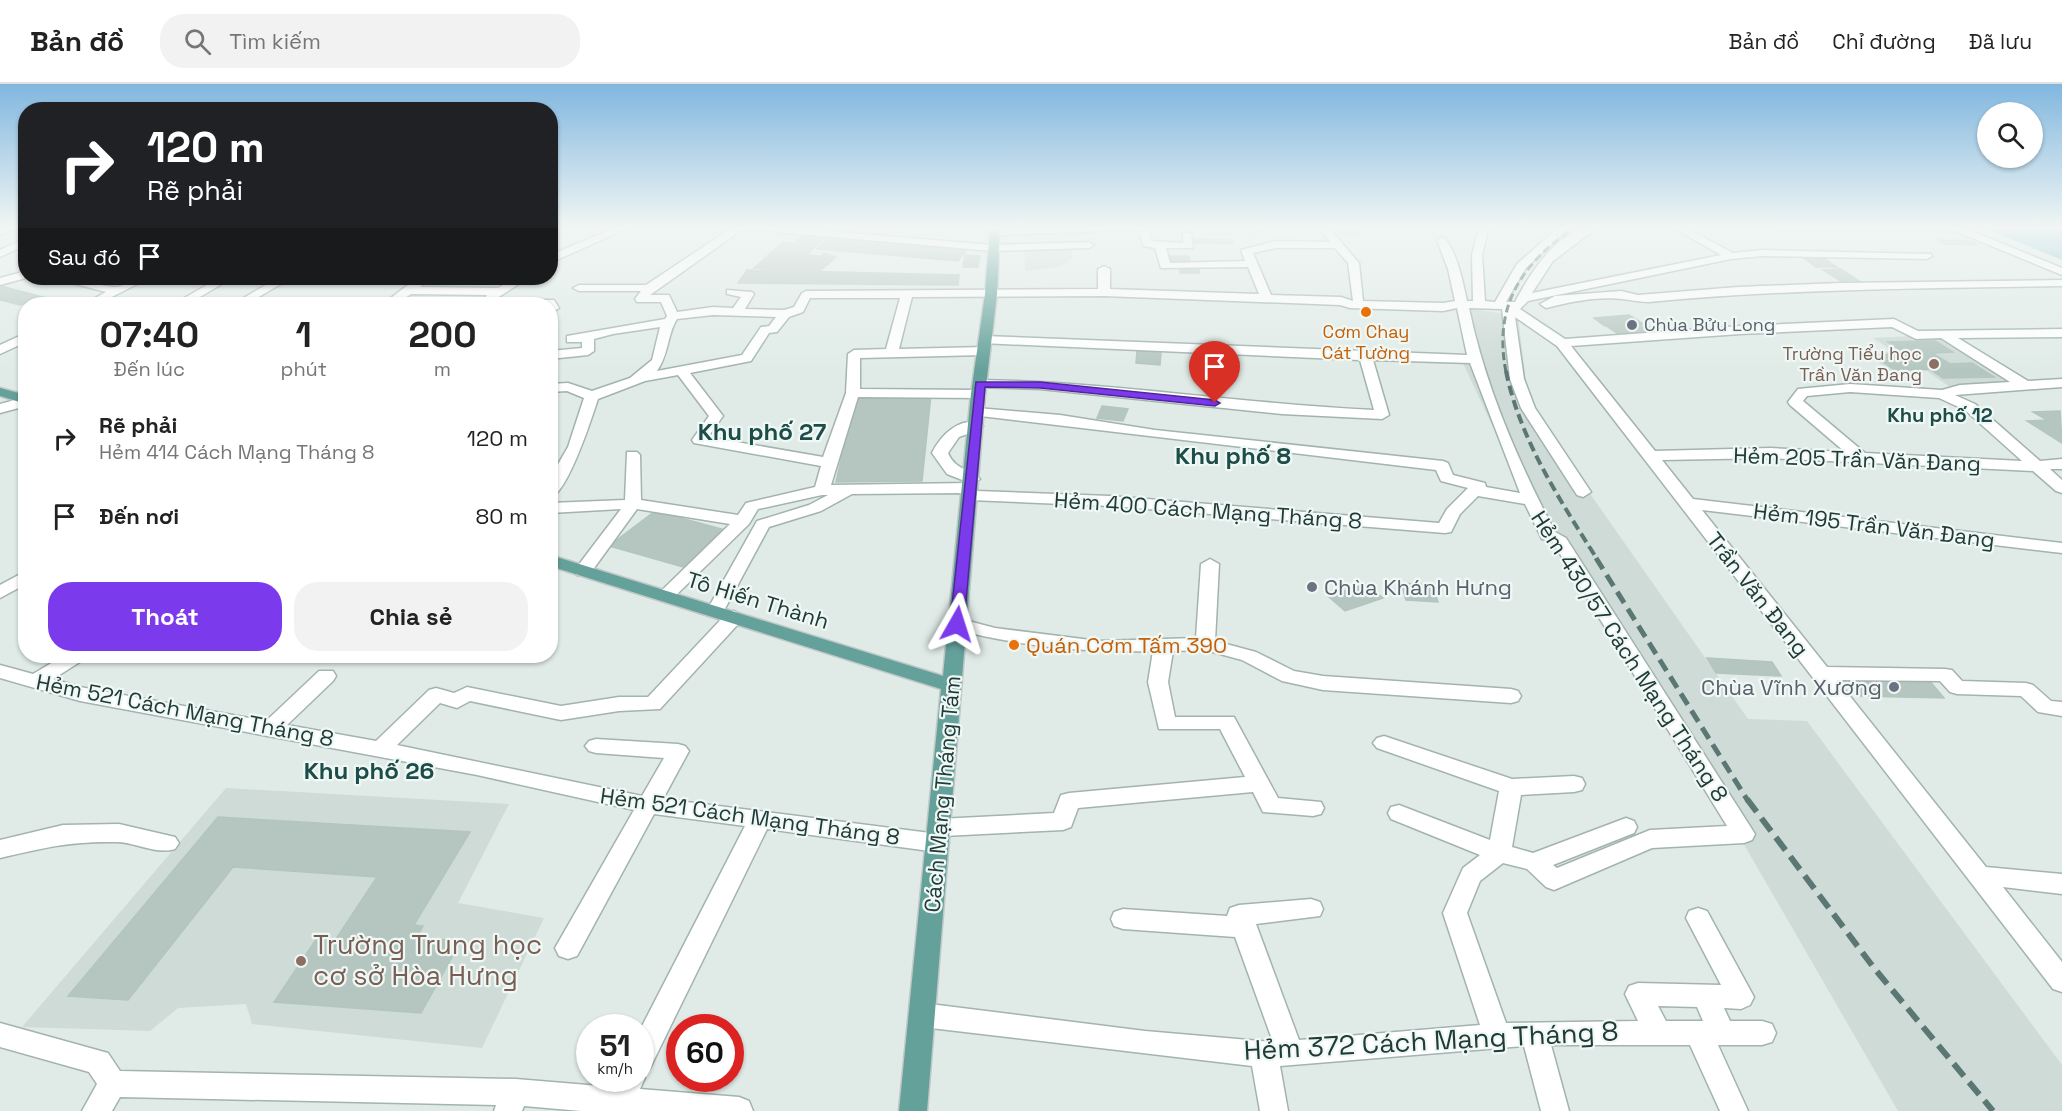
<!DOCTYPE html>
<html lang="vi">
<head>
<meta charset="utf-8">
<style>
	:root { --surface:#fff; --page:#f2f2f2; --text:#222; --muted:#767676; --line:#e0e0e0; --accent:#7c3aed }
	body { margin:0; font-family:"Space Grotesk",sans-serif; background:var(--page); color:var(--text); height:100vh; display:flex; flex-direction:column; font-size:22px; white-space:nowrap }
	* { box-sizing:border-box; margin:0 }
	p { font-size:20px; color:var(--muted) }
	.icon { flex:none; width:33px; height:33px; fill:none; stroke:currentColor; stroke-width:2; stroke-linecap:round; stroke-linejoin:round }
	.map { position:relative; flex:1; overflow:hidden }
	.panel { position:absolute; left:18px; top:213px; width:540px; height:366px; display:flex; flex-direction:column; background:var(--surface); border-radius:24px; box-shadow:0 2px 4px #0004 }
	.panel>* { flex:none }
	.hud { position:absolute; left:18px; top:18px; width:540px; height:183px; border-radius:24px; box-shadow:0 2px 4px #0004; background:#202124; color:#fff; overflow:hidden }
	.controls { position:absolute; left:1977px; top:18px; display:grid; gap:12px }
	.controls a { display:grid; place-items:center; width:66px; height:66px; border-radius:50%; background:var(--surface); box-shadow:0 2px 4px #0004; font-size:30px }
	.speed { position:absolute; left:576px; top:930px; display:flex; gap:12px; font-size:30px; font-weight:700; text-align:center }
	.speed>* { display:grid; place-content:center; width:78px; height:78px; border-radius:50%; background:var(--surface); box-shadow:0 2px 4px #0004; line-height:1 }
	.speed small { font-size:15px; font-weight:400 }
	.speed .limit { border:9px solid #d22; background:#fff; color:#111 }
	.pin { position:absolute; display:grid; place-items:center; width:51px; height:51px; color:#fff; margin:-62px -26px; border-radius:50% 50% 50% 0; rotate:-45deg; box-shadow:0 0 6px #0007 }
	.pin .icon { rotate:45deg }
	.me { position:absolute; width:66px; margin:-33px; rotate:6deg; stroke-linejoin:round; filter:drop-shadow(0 0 4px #0008) }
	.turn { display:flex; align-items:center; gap:21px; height:126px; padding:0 30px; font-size:27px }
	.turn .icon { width:78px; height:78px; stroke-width:2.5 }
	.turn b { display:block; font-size:42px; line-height:51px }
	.then { display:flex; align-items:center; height:57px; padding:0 30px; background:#0003; gap:12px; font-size:22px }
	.eta { display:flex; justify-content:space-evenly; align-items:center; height:102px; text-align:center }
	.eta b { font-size:36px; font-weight:700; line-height:42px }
	.primary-button { display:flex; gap:12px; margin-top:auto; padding:12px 30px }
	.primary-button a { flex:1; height:69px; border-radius:24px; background:var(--accent); color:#fff; font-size:24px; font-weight:700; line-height:69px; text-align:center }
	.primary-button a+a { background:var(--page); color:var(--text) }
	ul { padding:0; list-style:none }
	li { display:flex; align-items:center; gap:18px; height:78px; padding:0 30px }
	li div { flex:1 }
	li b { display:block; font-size:22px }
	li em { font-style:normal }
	header { display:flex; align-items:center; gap:36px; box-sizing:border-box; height:84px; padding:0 30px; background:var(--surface); border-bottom:2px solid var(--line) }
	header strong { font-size:28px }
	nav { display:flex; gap:33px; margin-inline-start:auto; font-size:21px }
	.search { width:420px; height:54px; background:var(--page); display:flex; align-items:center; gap:15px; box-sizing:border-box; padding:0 21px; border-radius:24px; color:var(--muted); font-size:22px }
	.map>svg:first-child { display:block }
	.built { fill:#cedbd7 }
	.water { fill:#87bbd1 }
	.building { fill:#b5c6c1; stroke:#b2c5bf; stroke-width:1.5 }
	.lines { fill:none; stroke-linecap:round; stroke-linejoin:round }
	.minor-casing { stroke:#a3b3af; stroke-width:3 }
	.major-casing { stroke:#c1c8c7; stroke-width:3 }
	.minor { fill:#fff; fill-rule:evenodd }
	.major { fill:#64a19a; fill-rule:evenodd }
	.rail-far3 { stroke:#5b7773; stroke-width:3; stroke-dasharray:8 4; stroke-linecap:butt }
	.rail-far2 { stroke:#5b7773; stroke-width:4; stroke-dasharray:10 5; stroke-linecap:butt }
	.rail-far1 { stroke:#5b7773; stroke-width:5; stroke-dasharray:13 7; stroke-linecap:butt }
	.rail { stroke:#5b7773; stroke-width:6; stroke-dasharray:16 8; stroke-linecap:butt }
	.route { fill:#7c3aed; stroke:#51269a; stroke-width:1.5 }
	.food-dot { fill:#e8710a; stroke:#f0f8f5; stroke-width:2 }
	.worship-dot { fill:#6b7280; stroke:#f0f8f5; stroke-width:2 }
	.education-dot { fill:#8d6e63; stroke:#f0f8f5; stroke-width:2 }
	.labels { text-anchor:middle; stroke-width:4.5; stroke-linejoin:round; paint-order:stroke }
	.far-worship-label { font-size:18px; fill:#5b616d; stroke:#f0f8f5; text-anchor:start }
	.far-food-label { font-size:18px; fill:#c56008; stroke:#f0f8f5 }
	.far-education-label { font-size:18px; fill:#785e54; stroke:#f0f8f5; text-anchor:end }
	.far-neighbourhood-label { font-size:20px; font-weight:bold; fill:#1c4d48; stroke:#f0f8f5 }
	.street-label { font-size:22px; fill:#203b38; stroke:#f0f8f5 }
	.worship-label { font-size:22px; fill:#5b616d; stroke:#f0f8f5; text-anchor:start }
	.food-label { font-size:22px; fill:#c56008; stroke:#f0f8f5; text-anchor:start }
	.neighbourhood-label { font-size:24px; font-weight:bold; fill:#1c4d48; stroke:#f0f8f5 }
	.near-education-label { font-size:27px; fill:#785e54; stroke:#f0f8f5; text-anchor:start }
	.near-street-label { font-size:27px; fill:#203b38; stroke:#f0f8f5 }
</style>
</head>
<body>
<header>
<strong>Bản đồ</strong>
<div class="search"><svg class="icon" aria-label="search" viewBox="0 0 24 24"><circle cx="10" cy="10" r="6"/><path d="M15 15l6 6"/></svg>Tìm kiếm</div>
<nav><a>Bản đồ</a><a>Chỉ đường</a><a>Đã lưu</a></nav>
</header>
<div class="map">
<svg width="2062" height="1027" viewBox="0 0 2062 1027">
	<rect width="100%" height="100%" fill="#e0ebe7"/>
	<path class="built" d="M1071,157L1073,174L1059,183L1025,187L1024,158Z
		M1466,224L1518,232L1526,298L1539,337L1748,635L1807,637L2062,981V1027H1898L1638,577L1496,350L1463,279L1475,258Z
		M1933,251L1957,262L2016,300L1950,303L1927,287L1892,288L1866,269L1894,268L1873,254Z
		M226,704L509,720L458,819L544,834L482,964L252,940L246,920L178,924L150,947L22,943Z"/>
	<path class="water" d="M1981,143H2062V176Z"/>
	<path class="building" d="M1356,147L1359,150L1333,151L1330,148Z
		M804,150L826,152L792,186L754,184L783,158L794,159Z
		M829,152L967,165L958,177L817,165Z
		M1194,155L1232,156L1233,160L1195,159Z
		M1937,156L1971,157L1977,161L1944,160Z
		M824,169L836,173L820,187L792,186L807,171L821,172Z
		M965,171L980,172L978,183H963Z
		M1166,172H1189L1191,181L1162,180Z
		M1802,173H1822L1837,183H1816Z
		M1179,182L1199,183V189H1180Z
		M1841,185L1862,199H1844L1823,186Z
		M747,186L959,191L958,201L738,199Z
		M0,202H1L43,213L20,221L0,216Z
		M1629,231L1640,238L1629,239H1643L1657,248L1621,252L1608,243L1620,242H1605L1594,234Z
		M1935,257L1953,268L1932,269L1950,280L1972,279L1994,293L1943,294L1930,285L1895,286L1873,271L1907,270L1888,258Z
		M1137,267L1161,268L1160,281L1136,279Z
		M931,311L922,397L836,398L855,312Z
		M1102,322L1128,325L1123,337L1097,334Z
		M2060,327L2062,359L2027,337L2047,336L2033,328Z
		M655,427L733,448L690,485L609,462Z
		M1401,499L1433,501L1438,518L1406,516Z
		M1366,500L1383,514L1345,527L1328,512Z
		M1707,574L1772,578L1781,592L1716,589Z
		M1844,594L1928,595L1944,614L1860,612Z
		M218,733L470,748L414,841L423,842L416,854L461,857L421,929L274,918L317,854L336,855L377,793L233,783L128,916L68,912Z"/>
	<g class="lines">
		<defs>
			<path id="minor" d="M5,143H20L0,151V145Z
				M617,143H631L550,179V171Z
				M733,143H780L992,161L1089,158L1094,161L1089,164L992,167L743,145L650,211H669L677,228L713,223L733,224L741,213L727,210V206L752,208L754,210L745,225L784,226L794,223L802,209L806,207L1098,205V185L1104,182L1110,185V205L1259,210L1248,183L1161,184L1155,164L1144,162L1138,146L994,151L989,148L994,145L1147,143L1152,157L1183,159V149H1191L1193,164H1166L1170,179L1245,177L1241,166L1276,157L1330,158L1318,143H1328L1359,179L1363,217L1443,219L1455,217L1448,185L1437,156L1442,153C1455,159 1464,202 1467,217H1473L1472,171L1479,143H1489L1482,171L1485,217L1495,218L1517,180L1559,143H1570L1526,184L1506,218H1515C1530,189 1560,141 1598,143L1553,177L1532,209L1721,171L1672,143H1684L1733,169L1762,166L1931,170L1932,172L1927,175L1762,172L1731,175L1528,217L1520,225L1565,255L1740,242L1894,235L1918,247L2062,245V253L1958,254L2028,297L2062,295V303L1955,311L1975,320L2040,377L2062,375V385H2050L2062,396V409L2056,407L2033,387L1770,374L1662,376L1693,415L2062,459V469L1702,426L1827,583L1945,585L1952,586L1962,597L2026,599L2033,601L2051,617L2062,618V632L2038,628L2021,612L1957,610L1950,608L1940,597L1837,596L1986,783L2062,790V810L2003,803L2062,878V908L2053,905L1557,262L1515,233L1524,295L1535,324L1591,408L1583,413L1577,411L1521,324L1510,295L1502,225L1469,224C1485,302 1518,377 1555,448L1566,454L1755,750L1752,756L1744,759L1652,764L1554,806L1546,803L1527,785L1503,779L1480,797L1467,829L1506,939L1638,937L1625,910L1629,902L1638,899L1721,901L1686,834L1689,827L1698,824L1707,827L1754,913L1750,921L1741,925L1724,924L1730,937H1762L1772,940L1776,949L1772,958L1762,961H1718L1748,1027H1720L1690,961H1551L1569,1027H1541L1524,962L1280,982L1288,1027H1260L1252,982L922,943L913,939L909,931L913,923L922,919L1145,947L1273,958L1235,853L1123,845L1114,842L1111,835L1114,828L1123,825L1227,832L1230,824L1239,821L1311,815L1320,818L1323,825L1320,832L1256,840L1299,956L1480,941L1443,829L1463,784L1480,771L1391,735L1388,729L1391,723L1399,721L1490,756L1499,707L1377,664L1373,659L1377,654L1384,652L1512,695L1574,692L1582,694L1585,700L1582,706L1574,708L1521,711L1512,763L1533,769L1618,737L1626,734L1634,737L1637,743L1634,749L1553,781L1557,784L1650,746L1727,742L1552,457L1542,455L1525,420L1478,412L1460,430L1451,448L1445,449L1110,422L970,416L964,414V409L852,410L821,427L769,443L721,532H709L706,528L757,437L809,421L828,411H822L758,425L749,440L671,516L665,517L656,512L730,440L637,425L589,491H577L574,487L621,425L550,429V419L625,416L627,368H637L640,371L641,416L738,431L746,419L815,403L821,382L694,359L692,356L709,332L678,291L645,297L598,315C592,333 568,409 550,414V394L568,363L584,314L567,307L550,308V300L568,299L592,307L630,294L652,276L660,243L613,250L594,255V267L588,271L550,275V267L582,264V258H567V252L665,235L667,232L661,218H637L635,215L641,207H579L573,204L579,201H646ZM1276,164H1335L1348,179L1353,217L1341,213L1271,211L1253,169ZM1104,212L1340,221L1350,224L1443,227L1457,224L1467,271L985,252L981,253V259L1360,276L1374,326C1242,320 1112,298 980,296L975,297V303L1040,305L1282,330L1382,335L1389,331L1373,276L1470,279L1520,409L1486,403L1485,399L1453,391L1448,379L1443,377L1155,346L1060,331L977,324L970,328L972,331L1436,386L1441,397L1468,404L1447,425L1439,439L1110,412L977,407V401L972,400L980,395C969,384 955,386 948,369L959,353L981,345L983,342L981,339C959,333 941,351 932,369L947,390L970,399L831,401L858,313L978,314L985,310L978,306L860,305V274L984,271L990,267L984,263L899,265L912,213ZM810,214H900L886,265L854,266L848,270L846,309L823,373L708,353L723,332L690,289L751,277L769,249L777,248L789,233L803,228ZM713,231L776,233L769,242L761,243L742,271L657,287C669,270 667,251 677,235ZM1892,243L1916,255L1941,254L2010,298L1960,301L1942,306L1850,300L1798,305L1788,318L1790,321L1845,368L1770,364L1655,367L1571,262L1740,250ZM1850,308L1939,314L1965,326L2022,377L1865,369L1803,317L1807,312ZM1658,922L1697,923L1703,937H1666Z
				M1217,143H1227L1231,148L1222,150Z
				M1245,143H1256L1260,147L1251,149Z
				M1775,143H1962L2062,184V191L1955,147L1780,146Z
				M26,154V161L0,173V166Z
				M26,187V194L0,201V194Z
				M59,194C73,194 109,204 117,203C129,200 135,193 149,194L98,220H84L106,208L60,196Z
				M219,194H232L188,220H174Z
				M278,194H291L247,220H233Z
				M417,194H430L420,203L498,204L515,194H528L491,218L485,214L487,211L411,210L396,220H383Z
				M2062,196V202C1924,204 1787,205 1649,218C1639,218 1632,216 1622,215C1599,212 1569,218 1546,224L1540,220L1555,212L1621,207L1638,211L1738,203L1841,199Z
				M533,216H554L559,224L553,228L550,227V220H527Z
				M26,249V258L0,270V261Z
				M26,313V322L0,329V320Z
				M1210,475L1219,480L1215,557L1256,568L1294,587L1323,592L1511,605L1518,607L1521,612L1518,617L1511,619L1323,606L1282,597L1242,576L1205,566L1173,567L1168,598L1175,633H1234L1278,714L1321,718L1324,724L1321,730L1313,732L1263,728L1253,708L1078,724L1071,743L1063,746L944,752L949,759L945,765L937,768L767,745L650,984L642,987L645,994L640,1005L739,1013L749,1017L753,1027H581L524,1022L522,1027H494L496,1021L120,1013L112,1027H82L97,1000L89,988L0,963V939L108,969L120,987L516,995L612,1003L616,994H640V946L745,742L654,730L577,872L568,875L559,872L555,864L634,726L477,691L80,617L0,594V581L33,590L63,572H85L83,576L53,595L80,603L266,637L319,587H333L336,592L333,597L287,641L376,657L429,606L436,604L454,609L467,603L561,622L619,613H648L727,529L734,527L743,533L741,537L660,625L619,627L561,636L470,617L457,624L440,619L397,661L642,712L664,674L596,669L589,667L585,662L589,657L596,655L678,660L685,662L689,667L663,715L930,749L928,744L931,738L939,735L1054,729L1061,711L1069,709L1245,693L1220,645H1159L1148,598L1153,567C1084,569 1017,562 950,544L948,540L957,534L995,544L1099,557L1196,554L1201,480Z
				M26,487V500L0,514V501Z
				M119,740L175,753L179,759L175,765C156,771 135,758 116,758C71,757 42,764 0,774V756L63,741Z"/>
			<path id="major" d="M990,143H1000L997,210L985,310L927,1027H899L941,605L550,482V471L943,592L971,310L985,210Z
				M0,304L26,311V320L0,312Z"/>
		</defs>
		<use href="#minor" class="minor-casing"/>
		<use href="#major" class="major-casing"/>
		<use href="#minor" class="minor"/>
		<use href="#major" class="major"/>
		<path class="rail-far3" d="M1506,288C1493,222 1521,180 1575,143"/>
		<path class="rail-far2" d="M1506,287C1520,356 1560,416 1597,475"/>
		<path class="rail-far1" d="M1596,474L1748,717"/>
		<path class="rail" d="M1747,715L1874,884L1993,1027"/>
	</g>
	<linearGradient id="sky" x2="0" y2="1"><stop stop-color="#81b7df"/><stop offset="0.5" stop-color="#f1f6f4"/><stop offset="1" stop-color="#f1f6f4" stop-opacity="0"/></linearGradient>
	<rect width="2062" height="287" fill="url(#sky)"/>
	<path class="route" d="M976,298H1040L1215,316L1220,319L1215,322L1040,304L985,303L964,540L957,544L950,540Z"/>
	<g class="food-dot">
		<circle cx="1366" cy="228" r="6"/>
		<circle cx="1014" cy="561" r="6"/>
	</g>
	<g class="worship-dot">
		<circle cx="1632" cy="241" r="6"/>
		<circle cx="1312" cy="503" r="6"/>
		<circle cx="1894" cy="603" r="6"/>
	</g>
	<g class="education-dot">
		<circle cx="1934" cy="280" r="6"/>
		<circle cx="301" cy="877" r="6"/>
	</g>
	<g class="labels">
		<g class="far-worship-label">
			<text x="1644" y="247">Chùa Bửu Long</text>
		</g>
		<g class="far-food-label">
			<text x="1366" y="254">Cơm Chay<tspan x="1366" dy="21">Cát Tường</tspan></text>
		</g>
		<g class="far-education-label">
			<text x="1922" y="276">Trường Tiểu học<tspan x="1922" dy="21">Trần Văn Đang</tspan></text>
		</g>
		<g class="far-neighbourhood-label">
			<text x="1940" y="338">Khu phố 12</text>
		</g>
		<g class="street-label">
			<text transform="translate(1857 375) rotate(2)" y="8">Hẻm 205 Trần Văn Ðang</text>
			<text transform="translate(1208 426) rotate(4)" y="8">Hẻm 400 Cách Mạng Tháng 8</text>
			<text transform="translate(1874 441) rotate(7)" y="8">Hẻm 195 Trần Văn Ðang</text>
			<text transform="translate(1758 510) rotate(52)" y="8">Trần Văn Ðang</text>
			<text transform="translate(758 516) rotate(17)" y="8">Tô Hiến Thành</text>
			<text transform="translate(1630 572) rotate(57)" y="8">Hẻm 430/57 Cách Mạng Tháng 8</text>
			<text transform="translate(185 626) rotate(11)" y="8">Hẻm 521 Cách Mạng Tháng 8</text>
			<text transform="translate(942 710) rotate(-85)" y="8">Cách Mạng Tháng Tám</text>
			<text transform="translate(750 732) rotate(8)" y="8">Hẻm 521 Cách Mạng Tháng 8</text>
		</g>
		<g class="worship-label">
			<text x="1324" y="511">Chùa Khánh Hưng</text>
			<text x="1882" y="611" text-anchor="end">Chùa Vĩnh Xương</text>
		</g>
		<g class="food-label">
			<text x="1026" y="569">Quán Cơm Tấm 390</text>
		</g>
		<g class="neighbourhood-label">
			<text x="762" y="356">Khu phố 27</text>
			<text x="1233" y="380">Khu phố 8</text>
			<text x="369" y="695">Khu phố 26</text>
		</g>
		<g class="near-education-label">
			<text x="313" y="870">Trường Trung học<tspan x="313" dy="31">cơ sở Hòa Hưng</tspan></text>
		</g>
		<g class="near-street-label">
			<text transform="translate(1431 957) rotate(-3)" y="9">Hẻm 372 Cách Mạng Tháng 8</text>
		</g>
	</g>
</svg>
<div class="controls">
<a><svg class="icon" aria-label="search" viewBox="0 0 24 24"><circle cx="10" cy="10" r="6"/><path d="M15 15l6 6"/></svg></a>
</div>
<div class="speed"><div>51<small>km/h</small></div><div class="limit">60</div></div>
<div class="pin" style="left:1215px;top:319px;background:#d93025"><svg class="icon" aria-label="arrive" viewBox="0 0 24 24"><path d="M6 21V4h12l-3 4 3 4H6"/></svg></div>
<svg class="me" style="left:957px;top:540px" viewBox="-20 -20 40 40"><path d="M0-17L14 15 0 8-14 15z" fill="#7c3aed" stroke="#fff" stroke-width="4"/></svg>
<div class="hud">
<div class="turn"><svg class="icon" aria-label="right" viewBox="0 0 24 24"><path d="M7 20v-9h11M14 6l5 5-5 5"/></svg><div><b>120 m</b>Rẽ phải</div></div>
<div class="then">Sau đó<svg class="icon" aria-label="arrive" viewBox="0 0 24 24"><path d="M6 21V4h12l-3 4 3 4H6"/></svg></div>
</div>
<section class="panel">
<div class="eta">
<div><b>07:40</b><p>Đến lúc</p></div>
<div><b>1</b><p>phút</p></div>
<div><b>200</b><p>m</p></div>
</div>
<ul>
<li><svg class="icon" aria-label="right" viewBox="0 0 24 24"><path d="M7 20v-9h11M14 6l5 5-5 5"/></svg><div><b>Rẽ phải</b><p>Hẻm 414 Cách Mạng Tháng 8</p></div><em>120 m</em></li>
<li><svg class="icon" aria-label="arrive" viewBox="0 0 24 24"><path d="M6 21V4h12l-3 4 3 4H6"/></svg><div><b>Đến nơi</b></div><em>80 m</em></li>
</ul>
<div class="primary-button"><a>Thoát</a><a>Chia sẻ</a></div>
</section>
</div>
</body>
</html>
